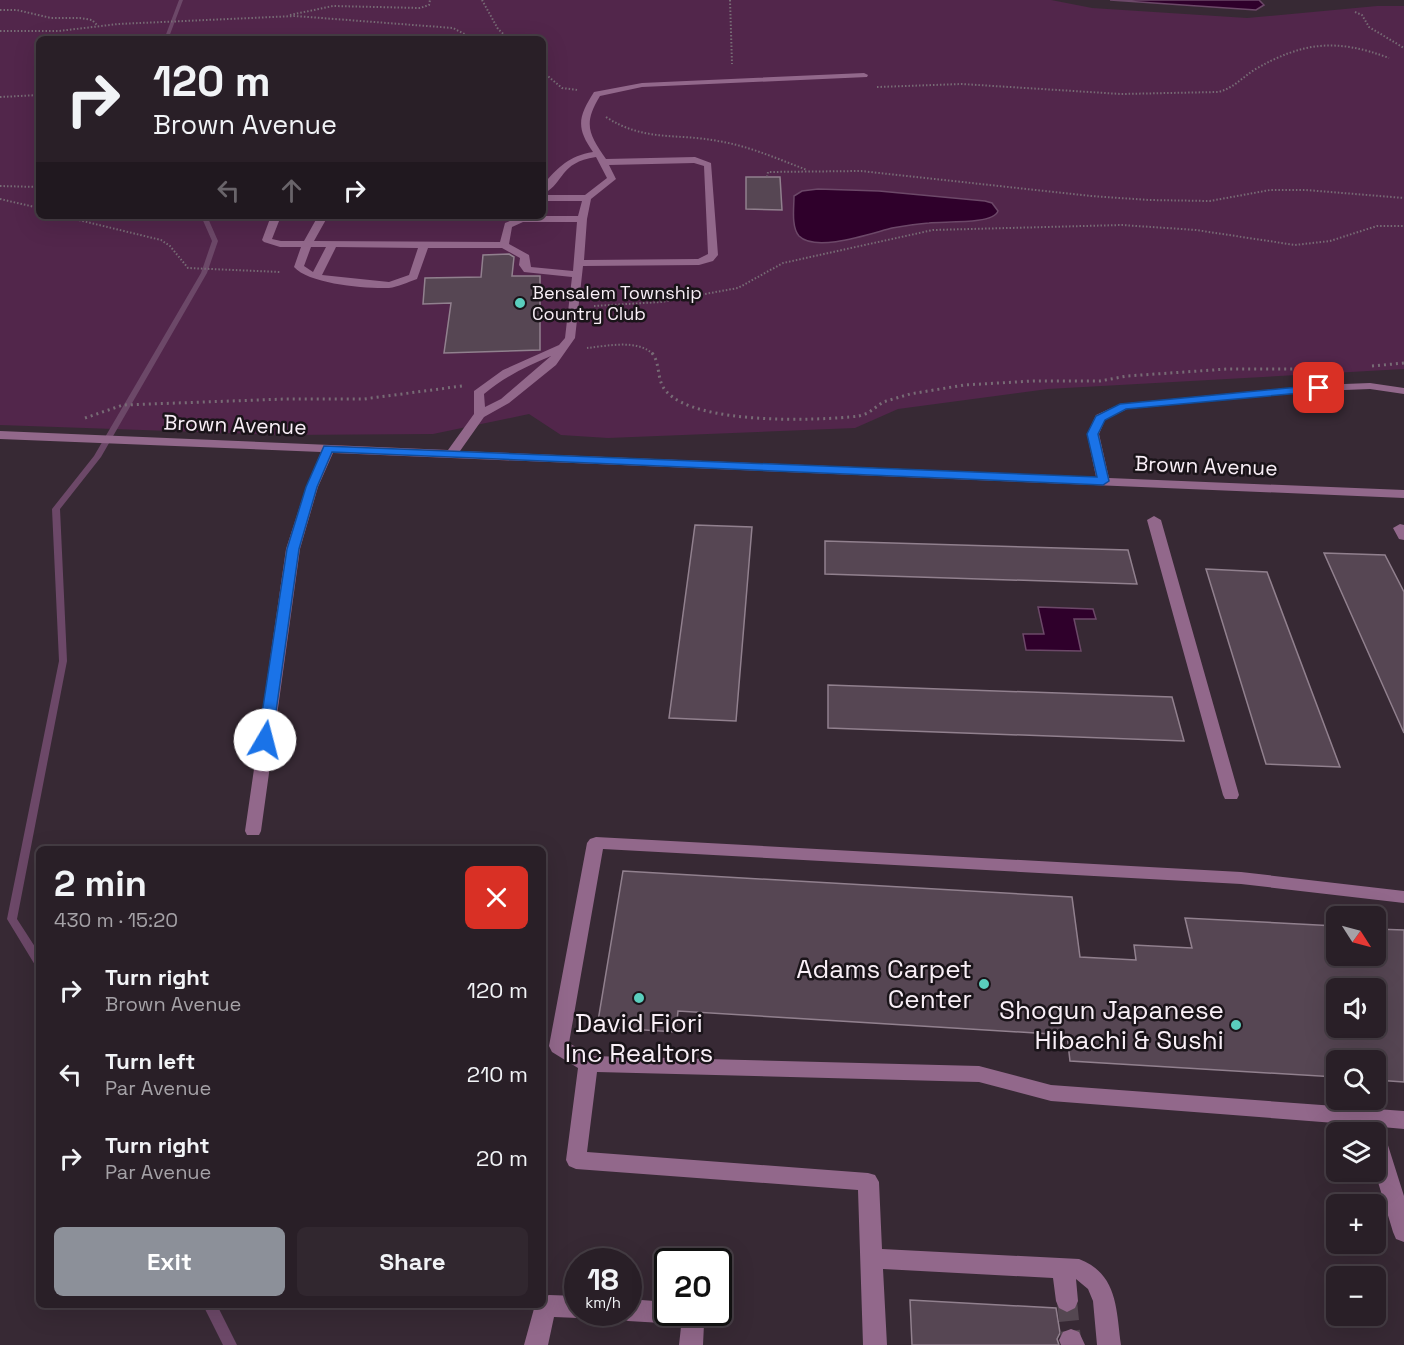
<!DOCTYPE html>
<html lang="en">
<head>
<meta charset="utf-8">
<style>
	:root { --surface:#291f27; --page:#31272f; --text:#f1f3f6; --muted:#a5a2a7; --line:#453d44; --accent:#8c9099 }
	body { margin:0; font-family:"Space Grotesk",sans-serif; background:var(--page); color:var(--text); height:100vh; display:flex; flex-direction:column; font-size:22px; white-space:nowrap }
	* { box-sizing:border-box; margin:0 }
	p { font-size:20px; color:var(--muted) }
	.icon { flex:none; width:33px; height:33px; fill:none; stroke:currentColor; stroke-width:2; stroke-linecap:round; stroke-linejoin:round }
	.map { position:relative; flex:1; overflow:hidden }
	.drawer { position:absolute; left:36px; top:846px; width:510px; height:462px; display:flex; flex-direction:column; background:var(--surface); border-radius:9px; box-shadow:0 6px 24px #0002,0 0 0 2px var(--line) }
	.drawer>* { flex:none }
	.hud { position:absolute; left:36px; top:36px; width:510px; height:183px; border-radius:9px; box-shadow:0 6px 24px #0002,0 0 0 2px var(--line); background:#291f27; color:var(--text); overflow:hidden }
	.needle { width:39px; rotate:126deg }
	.tools { position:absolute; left:1326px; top:906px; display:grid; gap:12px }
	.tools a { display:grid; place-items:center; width:60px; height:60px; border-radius:9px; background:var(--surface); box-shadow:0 6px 24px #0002,0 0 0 2px var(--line); font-size:30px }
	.speed { position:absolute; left:564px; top:1248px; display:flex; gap:12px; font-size:30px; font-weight:700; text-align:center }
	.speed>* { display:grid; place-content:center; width:78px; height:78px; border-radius:50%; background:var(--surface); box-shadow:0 6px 24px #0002,0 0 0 2px var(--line); line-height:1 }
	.speed small { font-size:15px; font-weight:400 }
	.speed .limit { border:3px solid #111; border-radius:9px; background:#fff; color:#111 }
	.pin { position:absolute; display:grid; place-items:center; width:51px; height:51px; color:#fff; margin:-26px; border-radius:12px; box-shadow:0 3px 9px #0006 }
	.me { position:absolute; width:66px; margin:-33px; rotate:8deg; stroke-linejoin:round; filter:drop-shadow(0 0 4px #0008) }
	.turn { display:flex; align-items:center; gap:21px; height:126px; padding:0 18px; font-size:27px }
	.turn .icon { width:78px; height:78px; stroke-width:2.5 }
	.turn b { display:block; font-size:42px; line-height:51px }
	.lanes { display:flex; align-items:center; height:57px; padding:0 18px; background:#0003; justify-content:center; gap:30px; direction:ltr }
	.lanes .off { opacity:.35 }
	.round { display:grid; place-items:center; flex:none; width:63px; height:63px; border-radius:9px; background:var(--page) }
	.summary { display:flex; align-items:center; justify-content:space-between; height:102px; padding:0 18px }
	h1 { font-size:36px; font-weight:700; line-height:45px }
	.action { display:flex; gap:12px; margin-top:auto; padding:12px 18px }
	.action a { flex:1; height:69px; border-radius:9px; background:var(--accent); color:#fff; font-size:24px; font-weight:700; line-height:69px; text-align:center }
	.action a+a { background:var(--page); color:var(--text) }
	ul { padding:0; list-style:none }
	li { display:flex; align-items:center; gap:18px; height:84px; padding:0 18px }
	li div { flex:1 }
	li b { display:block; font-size:22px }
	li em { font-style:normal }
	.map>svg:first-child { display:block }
	.green { fill:#52264b; fill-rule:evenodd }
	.water { fill:#2f002b; stroke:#6c4868; stroke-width:1.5 }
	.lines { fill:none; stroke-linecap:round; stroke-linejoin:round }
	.stream { fill:#6c4868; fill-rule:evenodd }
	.building { fill:#564653; stroke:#91808e; stroke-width:1.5; fill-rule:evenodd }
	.minor-tunnel { stroke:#544751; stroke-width:20; stroke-dasharray:20 10; stroke-linecap:butt }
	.path-far1 { stroke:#776b75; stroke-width:2; stroke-dasharray:1.5 2; stroke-linecap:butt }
	.path { stroke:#776b75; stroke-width:3; stroke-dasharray:2 4; stroke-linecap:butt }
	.minor { fill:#92688b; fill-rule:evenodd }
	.route { fill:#1a73e8; stroke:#114b97; stroke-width:1.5 }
	.poi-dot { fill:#5acebd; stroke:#1a1419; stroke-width:2 }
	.labels { text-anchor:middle; stroke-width:5; stroke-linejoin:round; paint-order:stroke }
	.far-poi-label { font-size:18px; fill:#f9eff7; stroke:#1a1419; text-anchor:start }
	.street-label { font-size:21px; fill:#f9eff7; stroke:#1a1419 }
	.near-poi-label { font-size:26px; fill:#f9eff7; stroke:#1a1419; text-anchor:end }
</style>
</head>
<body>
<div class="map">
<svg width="1404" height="1345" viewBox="0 0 1404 1345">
	<rect width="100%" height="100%" fill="#372934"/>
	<path class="green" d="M0,0H1051L1092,8L1247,18L1377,6H1404V369L1048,389L898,409L855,428L608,438L561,435L529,414L433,434L281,435L0,425ZM39,39H543V216H39Z"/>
	<path class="water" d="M1110,0H1259L1264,5L1256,10Z
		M818,189L879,191L985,201L992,203L998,211C993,225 943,221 929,223C917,224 904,226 892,228C872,233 816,253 799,236C791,227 794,207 794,196L802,191Z
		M1038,607L1093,609L1096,619H1074L1081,651L1026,650L1023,634H1044Z"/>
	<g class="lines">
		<path class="stream" d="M179,0H183L169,37L172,39H167L165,37Z
			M201,216H207L218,241L207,273L101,457L60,509L67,661L17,919L39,953V966L35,965L7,919L59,661L52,509L94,456L201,273L212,241Z
			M203,1305H217L237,1345H223Z"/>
	</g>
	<path class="building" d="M746,177H780L782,210L746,209Z
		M509,254L514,257L512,276H540V350L444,353L451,303L423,304L425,278L481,277L483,255Z
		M695,525L752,527L736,721L669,718Z
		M825,541L1128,550L1137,584L825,574Z
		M1324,553L1385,555L1404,592V733Z
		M1206,569L1267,572L1340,767L1266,764Z
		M828,685L1172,697L1184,741L828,728Z
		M623,871L1072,897L1080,957L1136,960L1134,945L1192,948L1185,918L1336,926V956H1376V929L1404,930V1082L1376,1080V1060H1336V1077L1070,1061L1067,1035L678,1011L676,1032L597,1027ZM1336,988H1376V1028H1336Z
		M910,1300L1056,1308L1060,1333L1057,1339L1059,1345H912Z"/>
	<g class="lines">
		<path class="minor-tunnel" d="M1067,1301L1071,1340"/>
		<path class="path-far1" d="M482,0L498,29L509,39
			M730,0L732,64
			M0,10H17L51,18H80L92,20L97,25
			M1355,12L1362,15L1369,27L1404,48
			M290,15L333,6L420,8L429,5L430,0
			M0,31H59L118,24L295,16L453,28L474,39
			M543,72L562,88L578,90
			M877,87L962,84L1121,94L1218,92C1232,89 1242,78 1254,70C1302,42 1336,38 1389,58
			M0,97L39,95
			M606,117C644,142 677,133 718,141C749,146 778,159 807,170
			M767,177L768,172L861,171L1091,196L1149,200L1210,201L1270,190H1306L1404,198
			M0,186L39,187
			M0,199L39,208
			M62,216L161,240L170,246L188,268L280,272
			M594,306L661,302L738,288L783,263L933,230L1122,225L1196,230L1295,245L1330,241L1377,226H1404
			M587,348C607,346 637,339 653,354"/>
		<path class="path" d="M652,353C661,364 656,380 666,391C695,425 817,421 859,416L868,413L883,402L910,394L964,385L1033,381H1100L1127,376L1227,369H1298
			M1372,366L1404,363
			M85,418L123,405L285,399H364L462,386"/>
		<path class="minor" d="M864,73L868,75L867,77L642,87L600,96C582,125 590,135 606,159L695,157L711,163L718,255L713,261L699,265L583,266L575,338L556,365L509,403L484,417L460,451L1096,477L1087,434L1096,415L1120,404L1319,385L1370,383L1404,388V394L1370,389L1319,391L1127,409L1105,420L1099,434L1109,478L1404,490V498L333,453L318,487L300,549L261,831L259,835H247L245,831L286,549L306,487L321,452L0,439V431L448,450L474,414V391L503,370L559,345L565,338L572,277L524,272L519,265L520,258L502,248H428L417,279C408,282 398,287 389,288C366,289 309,284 294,267L301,247H280L264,242L262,240L271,216H281L272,239L281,241H304L318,216H328L314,241L500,242L505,223L522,216H578L582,201H543V195H585L607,178L596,157C558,163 566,182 543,194V185C558,167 569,156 593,152C576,128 578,117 594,92L642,83ZM694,163L704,166L708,254L698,259L584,260L587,219L591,199L616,179L609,165ZM523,222H577L573,271L531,267L529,255L509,244L512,227ZM311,247H326L313,272L304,266ZM336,247L418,248L409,275L389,282L322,275ZM551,356L501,399L485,407L484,394C504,377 527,366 551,356Z
			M1154,516L1161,520L1239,795L1237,799H1225L1223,795L1147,520Z
			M1400,524L1404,525V540L1399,539L1393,528Z
			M596,837L1241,872L1404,891V903L1241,884L603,849L569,1043L591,1056L979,1066L1051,1085L1404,1111V1129L1382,1127L1380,1132L1386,1139L1404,1196V1242L1396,1239L1393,1232L1375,1172L1376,1132H1364L1361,1125L1051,1101L979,1082L597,1072L587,1152L868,1173L875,1175L879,1182L882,1249L1079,1259C1118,1274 1116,1309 1121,1345H1097L1093,1301L1088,1289L1076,1279L1078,1301L1075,1308L1067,1312L1059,1308L1056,1301L1053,1278L883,1269L887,1345H863L858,1190L576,1169L569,1166L566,1160L578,1068L552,1052L549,1046L587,843L590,839Z
			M549,1295L578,1296V1312H587L586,1314L578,1318L554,1317L548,1345H524L535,1305H543V1298Z
			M628,1299L668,1302V1312H698L704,1324L703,1345H679L681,1327L679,1324L628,1321L620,1318L618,1312H628Z
			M1071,1329L1079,1332L1085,1345H1061L1059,1340L1063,1332Z"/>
	</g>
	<path class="route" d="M1319,385L1324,388L1323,391L1126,409L1105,420L1098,434L1109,481L1103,485L332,452L317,487L299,549L272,740L265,744L258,740L287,549L306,487L324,446L1097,477L1087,434L1096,416L1120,404Z"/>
	<g class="poi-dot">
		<circle cx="520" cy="303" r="6"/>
		<circle cx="984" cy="984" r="6"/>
		<circle cx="639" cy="998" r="6"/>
		<circle cx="1236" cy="1025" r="6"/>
	</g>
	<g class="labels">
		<g class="far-poi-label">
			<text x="532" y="299">Bensalem Township<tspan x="532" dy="21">Country Club</tspan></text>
		</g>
		<g class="street-label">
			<text transform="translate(235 425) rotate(2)" y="7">Brown Avenue</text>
			<text transform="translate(1206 466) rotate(2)" y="7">Brown Avenue</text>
		</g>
		<g class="near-poi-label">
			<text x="972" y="978">Adams Carpet<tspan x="972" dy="30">Center</tspan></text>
			<text x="1224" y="1019">Shogun Japanese<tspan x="1224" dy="30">Hibachi &amp; Sushi</tspan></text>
			<text x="639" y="1032" text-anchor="middle">David Fiori<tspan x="639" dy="30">Inc Realtors</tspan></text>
		</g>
	</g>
</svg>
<div class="tools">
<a><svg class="needle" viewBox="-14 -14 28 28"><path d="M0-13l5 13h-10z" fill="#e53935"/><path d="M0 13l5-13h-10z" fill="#a5a2a7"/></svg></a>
<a><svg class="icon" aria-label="sound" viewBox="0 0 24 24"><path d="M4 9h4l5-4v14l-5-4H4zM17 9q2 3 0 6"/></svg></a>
<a><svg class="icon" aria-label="search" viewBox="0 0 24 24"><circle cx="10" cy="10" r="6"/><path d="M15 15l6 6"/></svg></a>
<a><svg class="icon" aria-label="layers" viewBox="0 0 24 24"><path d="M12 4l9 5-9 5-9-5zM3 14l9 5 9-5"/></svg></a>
<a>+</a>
<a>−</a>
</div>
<div class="speed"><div>18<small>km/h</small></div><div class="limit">20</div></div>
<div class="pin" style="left:1319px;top:388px;background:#d93025"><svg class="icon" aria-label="arrive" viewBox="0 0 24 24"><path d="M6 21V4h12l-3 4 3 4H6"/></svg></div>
<svg class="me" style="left:265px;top:740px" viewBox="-20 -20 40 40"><circle r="19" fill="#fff"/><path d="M0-13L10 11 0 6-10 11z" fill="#1a73e8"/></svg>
<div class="hud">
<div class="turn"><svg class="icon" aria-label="right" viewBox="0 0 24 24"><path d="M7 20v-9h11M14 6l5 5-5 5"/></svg><div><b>120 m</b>Brown Avenue</div></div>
<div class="lanes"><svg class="icon off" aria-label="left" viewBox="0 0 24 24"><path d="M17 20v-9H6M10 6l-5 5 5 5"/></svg><svg class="icon off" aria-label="ahead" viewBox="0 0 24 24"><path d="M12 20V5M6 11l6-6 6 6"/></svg><svg class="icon" aria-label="right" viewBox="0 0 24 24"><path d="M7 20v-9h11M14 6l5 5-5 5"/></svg></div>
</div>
<section class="drawer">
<div class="summary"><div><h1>2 min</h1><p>430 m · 15:20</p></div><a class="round" style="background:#d93025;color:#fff"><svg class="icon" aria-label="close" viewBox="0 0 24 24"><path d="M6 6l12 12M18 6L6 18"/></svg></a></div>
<ul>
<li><svg class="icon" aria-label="right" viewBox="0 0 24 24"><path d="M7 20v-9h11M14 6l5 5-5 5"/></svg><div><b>Turn right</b><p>Brown Avenue</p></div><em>120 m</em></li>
<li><svg class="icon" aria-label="left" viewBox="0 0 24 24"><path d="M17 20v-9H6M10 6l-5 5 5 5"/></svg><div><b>Turn left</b><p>Par Avenue</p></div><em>210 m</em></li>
<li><svg class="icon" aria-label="right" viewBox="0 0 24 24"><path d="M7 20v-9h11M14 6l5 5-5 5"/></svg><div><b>Turn right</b><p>Par Avenue</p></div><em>20 m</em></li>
</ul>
<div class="action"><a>Exit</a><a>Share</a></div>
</section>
</div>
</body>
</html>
